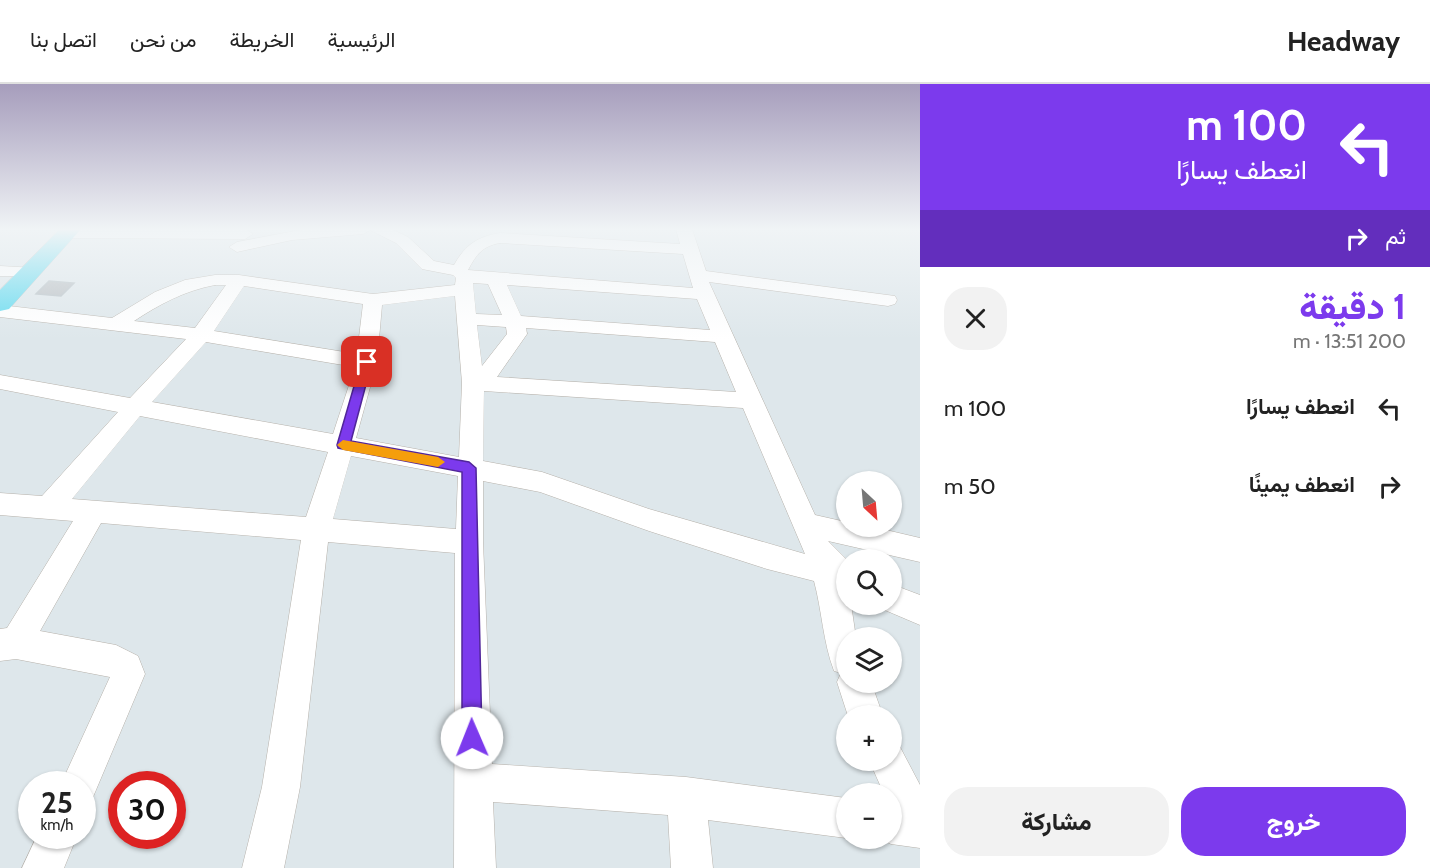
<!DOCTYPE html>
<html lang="ar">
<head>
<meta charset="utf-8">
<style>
	:root { --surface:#fff; --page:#f2f2f2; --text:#222; --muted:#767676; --line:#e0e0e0; --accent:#7c3aed }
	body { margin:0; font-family:Cabin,Vazirmatn,sans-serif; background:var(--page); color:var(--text); direction:rtl; height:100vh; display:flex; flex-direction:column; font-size:22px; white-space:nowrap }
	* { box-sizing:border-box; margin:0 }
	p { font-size:20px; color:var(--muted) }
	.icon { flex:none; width:33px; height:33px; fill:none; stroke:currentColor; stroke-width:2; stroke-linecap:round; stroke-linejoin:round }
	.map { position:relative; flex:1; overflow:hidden; direction:ltr }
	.sheet { display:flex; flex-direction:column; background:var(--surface); width:510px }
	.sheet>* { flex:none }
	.guide { background:#7c3aed; color:#fff; overflow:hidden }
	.needle { width:39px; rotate:154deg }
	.tools { position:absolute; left:836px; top:387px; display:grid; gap:12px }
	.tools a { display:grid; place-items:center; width:66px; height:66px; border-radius:50%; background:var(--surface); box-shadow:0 2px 4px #0004; font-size:30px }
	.speed { position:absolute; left:18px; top:687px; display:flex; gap:12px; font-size:30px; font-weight:700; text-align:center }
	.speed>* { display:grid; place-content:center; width:78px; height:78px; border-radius:50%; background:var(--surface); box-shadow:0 2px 4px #0004; line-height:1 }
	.speed small { font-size:15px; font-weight:400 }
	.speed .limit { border:9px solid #d22; background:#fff; color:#111 }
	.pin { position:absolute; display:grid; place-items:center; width:51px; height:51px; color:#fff; margin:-26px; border-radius:12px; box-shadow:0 3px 9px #0006 }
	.me { position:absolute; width:66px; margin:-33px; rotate:359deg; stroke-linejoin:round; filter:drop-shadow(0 0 4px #0008) }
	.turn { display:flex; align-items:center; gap:21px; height:126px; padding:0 24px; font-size:27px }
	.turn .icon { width:78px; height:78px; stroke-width:2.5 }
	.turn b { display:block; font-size:42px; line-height:51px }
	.then { display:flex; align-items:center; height:57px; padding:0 24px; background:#0003; gap:12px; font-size:22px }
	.round { display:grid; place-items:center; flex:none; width:63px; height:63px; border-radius:24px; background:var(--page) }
	.head { display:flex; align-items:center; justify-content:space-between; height:102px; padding:0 24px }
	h1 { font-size:36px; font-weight:800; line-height:45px; color:var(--accent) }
	.action { display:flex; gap:12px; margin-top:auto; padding:12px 24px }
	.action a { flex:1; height:69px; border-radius:24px; background:var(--accent); color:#fff; font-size:24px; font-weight:800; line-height:69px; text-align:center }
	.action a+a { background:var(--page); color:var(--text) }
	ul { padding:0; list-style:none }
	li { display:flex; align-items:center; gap:18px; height:78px; padding:0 24px }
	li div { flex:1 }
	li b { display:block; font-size:22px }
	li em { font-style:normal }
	header { display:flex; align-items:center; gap:36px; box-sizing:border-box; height:84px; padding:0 30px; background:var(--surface); border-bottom:2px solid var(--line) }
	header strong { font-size:28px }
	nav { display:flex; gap:33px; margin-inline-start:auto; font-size:21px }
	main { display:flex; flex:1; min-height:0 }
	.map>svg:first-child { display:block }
	.building { fill:#bac0c4; stroke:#b7c1c6; stroke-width:1.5 }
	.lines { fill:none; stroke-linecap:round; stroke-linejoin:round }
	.minor-casing { stroke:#b6b1aa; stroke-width:1 }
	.highway-casing { stroke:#c3c3c3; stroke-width:1 }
	.minor { fill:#fff; fill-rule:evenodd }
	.highway { fill:#64dbf0; fill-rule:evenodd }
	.route { fill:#7c3aed; stroke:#51269a; stroke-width:1.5 }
	.slow { fill:#f59e0b }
</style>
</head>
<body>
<header>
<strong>Headway</strong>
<nav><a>الرئيسية</a><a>الخريطة</a><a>من نحن</a><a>اتصل بنا</a></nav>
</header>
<main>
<section class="sheet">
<div class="guide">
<div class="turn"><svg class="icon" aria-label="left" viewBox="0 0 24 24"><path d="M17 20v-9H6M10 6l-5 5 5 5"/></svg><div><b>100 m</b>انعطف يسارًا</div></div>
<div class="then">ثم<svg class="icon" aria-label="right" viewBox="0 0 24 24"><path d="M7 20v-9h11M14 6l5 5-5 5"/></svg></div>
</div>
<div class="head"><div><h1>1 دقيقة</h1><p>200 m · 13:51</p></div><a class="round"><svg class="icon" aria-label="close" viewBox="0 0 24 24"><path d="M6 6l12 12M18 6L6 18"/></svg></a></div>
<ul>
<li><svg class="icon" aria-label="left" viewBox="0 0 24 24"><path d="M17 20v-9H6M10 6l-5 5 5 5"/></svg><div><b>انعطف يسارًا</b></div><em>100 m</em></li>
<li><svg class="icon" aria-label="right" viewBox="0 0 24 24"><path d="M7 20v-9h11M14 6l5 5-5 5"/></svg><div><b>انعطف يمينًا</b></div><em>50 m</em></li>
</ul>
<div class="action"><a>خروج</a><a>مشاركة</a></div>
</section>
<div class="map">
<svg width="920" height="784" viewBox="0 0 920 784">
	<rect width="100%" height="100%" fill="#dee7eb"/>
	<path class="building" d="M49,197L74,199L61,212L36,210Z"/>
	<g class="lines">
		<defs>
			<path id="minor" d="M64,145H245L253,150L245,155L67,154L59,149Z
				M306,145H391L408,153L434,177L454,181C466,160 477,153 500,149L680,160L676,145H692L706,187L895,212L897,216L895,220L888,222L709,198L815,431L846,438V442H869L920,454V478L828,457L847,476L846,520H851L856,554H846V598H871L883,632H848L837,598L841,589L834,587C823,558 822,527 814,497L767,485L649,447L540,408L483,397V458L492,680L686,693L846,714V754L708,736L713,784H671L668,731L493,718L496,784H454L455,469L328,458L300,703L284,784H242L262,703L301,456L101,439L40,547L116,561L138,572L145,590L93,713L82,718V700H61L110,593L16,575L0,577V545L7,544L73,437L0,431V409L42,412L118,328L0,305V291L130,314L186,255L0,233V221L112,234L155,208L185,196L215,191H239L373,210L455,201L456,194L453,191L422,185L396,159L370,146L363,150L292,156L237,168L229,163L237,158ZM500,159L683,170L693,204L468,186C476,171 482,162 500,159ZM473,199L488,200L502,231L476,230ZM215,201H226L195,244L134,237C160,220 184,207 215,201ZM507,201L697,215L710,246L521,232ZM244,202L363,220L357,270L214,247ZM455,212L462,299L459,373L356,354L377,278L382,221ZM477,241L506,243L507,250L482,282ZM526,244L715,258L736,308L497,293L527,250ZM206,258L355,283L333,350L152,318ZM484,307L743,324L805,470L649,425L542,388L483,377ZM140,332L328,368L306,433L72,415ZM351,372L458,392L456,445L333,435Z
				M0,182L36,184L39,188L36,192H0Z
				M891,500L920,511V541L880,524L879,520H891Z
				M891,659L900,663L920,701V764L891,760L879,754H891V710H884L869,676H891Z
				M37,752H77L64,784H22Z"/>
			<path id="highway" d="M60,145H81L9,225L0,227V206Z"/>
		</defs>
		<use href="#minor" class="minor-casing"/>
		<use href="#highway" class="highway-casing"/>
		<use href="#minor" class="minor"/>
		<use href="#highway" class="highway"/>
	</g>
	<linearGradient id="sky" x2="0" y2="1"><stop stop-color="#a69dbc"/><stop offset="0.57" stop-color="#f0f4f6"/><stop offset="1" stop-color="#f0f4f6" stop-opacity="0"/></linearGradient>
	<rect width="920" height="255" fill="url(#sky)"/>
	<path class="route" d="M367,274L372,278L351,357L469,378L476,384L482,654L479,661L472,664L465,661L462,654V388L338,364L337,361L361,278Z"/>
	<path class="slow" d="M343,356L438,373L445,378L438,383L343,366L337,361Z"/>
</svg>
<div class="tools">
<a><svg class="needle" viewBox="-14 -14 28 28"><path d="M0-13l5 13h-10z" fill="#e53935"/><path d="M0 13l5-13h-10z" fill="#767676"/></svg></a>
<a><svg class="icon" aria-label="search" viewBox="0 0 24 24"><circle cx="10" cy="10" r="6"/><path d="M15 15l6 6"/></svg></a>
<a><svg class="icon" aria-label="layers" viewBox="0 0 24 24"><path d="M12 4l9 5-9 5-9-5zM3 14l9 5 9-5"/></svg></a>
<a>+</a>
<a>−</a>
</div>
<div class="speed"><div>25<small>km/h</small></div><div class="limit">30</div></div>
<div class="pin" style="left:367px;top:278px;background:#d93025"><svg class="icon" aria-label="arrive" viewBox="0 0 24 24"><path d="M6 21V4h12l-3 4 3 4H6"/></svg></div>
<svg class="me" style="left:472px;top:654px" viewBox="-20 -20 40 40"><circle r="19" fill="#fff"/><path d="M0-13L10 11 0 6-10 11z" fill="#7c3aed"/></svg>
</div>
</main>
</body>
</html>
